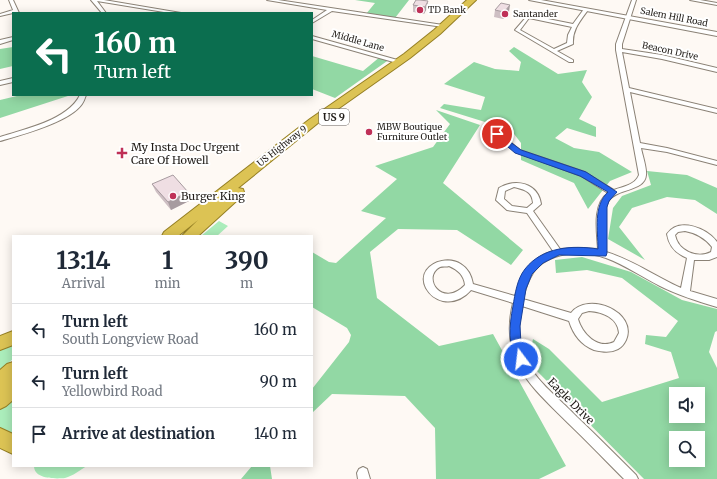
<!DOCTYPE html>
<html lang="en">
<head>
<meta charset="utf-8">
<style>
	:root { --surface:#fff; --page:#f2f2f3; --text:#1f2937; --muted:#747a83; --line:#e0e1e3 }
	body { margin:0; font-family:Merriweather,serif; background:var(--page); color:var(--text); height:100vh; display:flex; flex-direction:column; font-size:15px; white-space:nowrap }
	* { box-sizing:border-box; margin:0 }
	p { font-size:13px; color:var(--muted) }
	.icon { flex:none; width:22px; height:22px; fill:none; stroke:currentColor; stroke-width:2; stroke-linecap:round; stroke-linejoin:round }
	.map { position:relative; flex:1; overflow:hidden }
	.side { position:absolute; left:12px; top:235px; width:301px; height:232px; display:flex; flex-direction:column; background:var(--surface); border-radius:0px; box-shadow:0 2px 10px #0003 }
	.side>* { flex:none }
	.top-card { position:absolute; left:12px; top:12px; width:301px; height:84px; border-radius:0px; box-shadow:0 2px 10px #0003; background:#0b6e4f; color:#fff; overflow:hidden }
	.buttons { position:absolute; left:669px; top:387px; display:grid; gap:8px }
	.buttons a { display:grid; place-items:center; width:36px; height:36px; border-radius:0px; background:var(--surface); box-shadow:0 2px 10px #0003; font-size:20px }
	.pin { position:absolute; display:grid; place-items:center; width:34px; height:34px; color:#fff; margin:-17px; border:2px solid #fff; border-radius:50%; box-shadow:0 1px 4px #0007 }
	.me { position:absolute; width:44px; margin:-22px; rotate:345deg; stroke-linejoin:round; filter:drop-shadow(0 0 3px #0008) }
	.turn { display:flex; align-items:center; gap:14px; height:84px; padding:0 16px; font-size:18px }
	.turn .icon { width:52px; height:52px; stroke-width:2.5 }
	.turn b { display:block; font-size:28px; line-height:34px }
	.eta { display:flex; justify-content:space-evenly; align-items:center; height:68px; text-align:center }
	.eta b { font-size:24px; font-weight:700; line-height:28px }
	ul { padding:0; list-style:none }
	li { display:flex; align-items:center; gap:12px; height:52px; padding:0 16px; border-top:1px solid var(--line) }
	li div { flex:1 }
	li b { display:block; font-size:15px }
	li em { font-style:normal }
	.map>svg:first-child { display:block }
	.green { fill:#abedbb }
	.forest { fill:#92d8a4; fill-rule:evenodd }
	.lines { fill:none; stroke-linecap:round; stroke-linejoin:round }
	.minor-casing { stroke:#8b8276; stroke-width:2 }
	.tertiary-casing { stroke:#8b8276; stroke-width:2 }
	.trunk-casing { stroke:#957f24; stroke-width:2 }
	.minor { fill:#fff; fill-rule:evenodd }
	.tertiary { fill:#fff; fill-rule:evenodd }
	.trunk { fill:#dcc354; fill-rule:evenodd }
	.wall { fill:#cebfc3 }
	.shaded-wall { fill:#a79b9f }
	.building { fill:#efdee3; stroke:#a79b9f }
	.route { fill:#2563eb; stroke:#184099 }
	.poi-dot { fill:#bf3057; stroke:#fff; stroke-width:1.5 }
	.labels { text-anchor:middle; stroke-width:4; stroke-linejoin:round; paint-order:stroke }
	.far-poi-label { font-size:9px; fill:#211d19; stroke:#fff; text-anchor:start }
	.far-street-label { font-size:9px; fill:#211d19; stroke:#fff }
	.shield { fill:#fff; stroke:#64615e; stroke-width:1 }
	.shield-label { font-size:10px; font-weight:bold; fill:#211d19 }
	.poi-label { font-size:11px; fill:#211d19; stroke:#fff; text-anchor:start }
	.street-label { font-size:11px; fill:#211d19; stroke:#fff }
</style>
</head>
<body>
<div class="map">
<svg width="717" height="479" viewBox="0 0 717 479">
	<rect width="100%" height="100%" fill="#fef9f4"/>
	<path class="green" d="M219,221L228,226L217,236H201Z
		M13,342V359L0,370V346Z
		M13,399V435L0,428V410Z
		M34,466H87C80,470 73,476 65,478C55,479 34,479 34,466Z"/>
	<path class="forest" d="M355,0H409L395,18L366,14L375,3Z
		M13,47V66L0,69V49Z
		M514,47L558,74L587,70L582,82L592,97L579,119L596,127V137L567,128L555,138L574,148L599,152L632,172L610,181L588,209L574,183L521,160V143L511,130L440,108L444,104L481,110L485,97L444,84L474,62L495,69L519,71L521,62L509,51Z
		M312,56L363,71L381,56L390,59L335,98L312,89Z
		M21,95H71L0,118V100Z
		M436,110L480,125L443,183L523,250L511,265L457,230L398,229L370,252L377,298L439,346L493,334L566,466L539,479H436L435,428L405,396L332,394L312,413V389L349,342L351,335L347,328L312,307V252L329,262L336,263L386,218L361,211L397,179L375,166L433,147L450,124Z
		M647,171L687,175L717,188V214L695,200L667,197L632,208L619,227L645,260L608,239L613,208L622,196L651,185Z
		M582,257L631,272L682,300L717,309V331L715,332L709,352L717,368V479H644L528,362L533,339L549,349L602,402L679,378L671,352L645,344L646,335L666,337L678,321L622,278L587,270L556,273L555,260ZM676,394H698V416H676ZM676,438H698V460H676Z
		M252,466H270L272,479H241Z"/>
	<g class="lines">
		<defs>
			<path id="minor" d="M9,0H13L19,13H13L0,16V14L13,10Z
				M91,0H104L181,13H170L97,1L106,13H102Z
				M267,0H278L443,25L445,26L443,27L332,11L312,23V20L327,10Z
				M632,0H636L622,44V49L662,55L717,68V72L662,59L622,52L629,88L717,109V113L630,92L640,143L667,148L717,161V165L667,152L641,148C642,154 647,168 646,175C645,192 615,188 608,202C602,214 606,238 606,252C633,260 656,277 681,288L687,258C675,253 669,246 667,234C679,217 707,228 717,242V257L709,260H694L690,291L717,299V307C697,301 678,295 660,286C642,277 625,265 606,258C582,250 548,251 533,273C528,281 525,290 523,299L571,313C588,291 638,312 626,340C624,344 622,347 618,349C610,353 603,352 594,350C581,345 573,334 569,321L522,306C519,321 517,337 522,351C531,378 558,397 577,417C597,436 616,455 636,475L638,479H624C605,460 587,441 568,423C531,386 499,361 513,303L471,290C464,298 454,303 443,301C435,299 430,295 426,288C412,260 467,245 473,284L515,296C522,275 530,258 553,251L527,213L507,210L496,200L499,188C516,178 538,183 541,204L533,211L560,249L579,248L598,249C597,232 592,204 608,193L581,176L516,152L494,134L495,133H499L520,150L585,172L614,190C624,186 635,185 639,175L616,50V44ZM514,187C525,190 532,191 533,203L527,208L512,206L504,199L505,191ZM685,231C696,233 705,238 712,247L711,252C697,259 678,251 675,235L678,232ZM449,266C458,270 464,275 465,285C442,309 421,277 440,267C442,266 447,267 449,266ZM589,311C603,312 618,318 619,333L614,342C597,350 582,333 578,319L582,313Z
				M690,0H700L717,3V5Z
				M584,9L588,10C580,21 572,30 573,44L557,51L573,60V62H569L515,30L528,15L573,24ZM529,18L572,27L568,35L567,43L554,49L520,30Z
				M312,36L401,61L402,62L397,63L312,39Z
				M13,37V40L0,44V40Z
				M13,78V82L0,85V81Z
				M80,95H86C85,98 84,101 82,104C70,122 21,135 0,141V137C25,129 68,120 80,95Z
				M363,467L367,469L370,479H358L357,473L359,469Z"/>
			<path id="tertiary" d="M529,0H541L717,32V36Z"/>
			<path id="trunk" d="M467,0H476L440,34L410,58L318,123L238,188L243,189L244,192L243,195L198,236H182L198,220L178,236H162L164,232L310,119L404,54L434,30Z
				M13,331V345L0,350V336Z
				M13,362V400L6,406L0,409V370L7,364Z
				M0,428L13,434V454L0,448Z"/>
		</defs>
		<use href="#minor" class="minor-casing"/>
		<use href="#tertiary" class="tertiary-casing"/>
		<use href="#trunk" class="trunk-casing"/>
		<use href="#minor" class="minor"/>
		<use href="#tertiary" class="tertiary"/>
		<use href="#trunk" class="trunk"/>
	</g>
	<path class="wall" d="M416,0L427,8L424,14L413,12V5Z
		M495,10L509,12L503,19L494,17Z
		M152,184L188,192L191,200L171,210L156,192Z"/>
	<path class="shaded-wall" d="M428,1L427,8L424,14L425,7Z
		M510,5L509,12L503,19L504,12Z
		M188,192L191,200L171,210L168,202Z"/>
	<path class="building" d="M416,0H420L428,1L425,7L413,5Z
		M501,3L510,5L504,12L495,10Z
		M173,175L188,192L168,202L152,184Z"/>
	<path class="route" d="M497,132L521,150L586,172L617,192L609,201L607,207V253L606,256L559,255L543,263L532,274L526,289L520,326L521,344L526,359L525,363L521,364L517,363C508,344 509,327 513,306C515,294 517,279 525,269C542,247 572,245 598,249C598,230 593,206 608,192L580,176L515,153L495,136V133Z"/>
	<g class="poi-dot">
		<circle cx="420" cy="10" r="4"/>
		<circle cx="505" cy="14" r="4"/>
		<circle cx="369" cy="132" r="4"/>
		<path d="M120 147h4v4h4v4h-4v4h-4v-4h-4v-4h4z"/>
		<circle cx="173" cy="196" r="4"/>
	</g>
	<g class="labels">
		<g class="far-poi-label">
			<text x="428" y="13">TD Bank</text>
			<text x="513" y="17">Santander</text>
			<text x="377" y="130">MBW Boutique<tspan x="377" dy="10">Furniture Outlet</tspan></text>
		</g>
		<g class="far-street-label">
			<text transform="translate(674 17) rotate(11)" y="3">Salem Hill Road</text>
			<text transform="translate(358 41) rotate(16)" y="3">Middle Lane</text>
			<text transform="translate(670 51) rotate(12)" y="3">Beacon Drive</text>
			<text transform="translate(282 146) rotate(-38)" y="3">US Highway 9</text>
		</g>
		<rect class="shield" x="319" y="109" width="30" height="16" rx="3"/>
		<g class="shield-label">
			<text x="334" y="121">US 9</text>
		</g>
		<g class="poi-label">
			<text x="131" y="151">My Insta Doc Urgent<tspan x="131" dy="13">Care Of Howell</tspan></text>
			<text x="181" y="200">Burger King</text>
		</g>
		<g class="street-label">
			<text transform="translate(571 401) rotate(45)" y="4">Eagle Drive</text>
		</g>
	</g>
</svg>
<div class="buttons">
<a><svg class="icon" aria-label="sound" viewBox="0 0 24 24"><path d="M4 9h4l5-4v14l-5-4H4zM17 9q2 3 0 6"/></svg></a>
<a><svg class="icon" aria-label="search" viewBox="0 0 24 24"><circle cx="10" cy="10" r="6"/><path d="M15 15l6 6"/></svg></a>
</div>
<div class="pin" style="left:497px;top:134px;background:#d93025"><svg class="icon" aria-label="arrive" viewBox="0 0 24 24"><path d="M6 21V4h12l-3 4 3 4H6"/></svg></div>
<svg class="me" style="left:521px;top:359px" viewBox="-20 -20 40 40"><circle r="17" fill="#2563eb" stroke="#fff" stroke-width="3"/><path d="M0-11L8 9 0 5-8 9z" fill="#fff"/></svg>
<div class="top-card">
<div class="turn"><svg class="icon" aria-label="left" viewBox="0 0 24 24"><path d="M17 20v-9H6M10 6l-5 5 5 5"/></svg><div><b>160 m</b>Turn left</div></div>
</div>
<section class="side">
<div class="eta">
<div><b>13:14</b><p>Arrival</p></div>
<div><b>1</b><p>min</p></div>
<div><b>390</b><p>m</p></div>
</div>
<ul>
<li><svg class="icon" aria-label="left" viewBox="0 0 24 24"><path d="M17 20v-9H6M10 6l-5 5 5 5"/></svg><div><b>Turn left</b><p>South Longview Road</p></div><em>160 m</em></li>
<li><svg class="icon" aria-label="left" viewBox="0 0 24 24"><path d="M17 20v-9H6M10 6l-5 5 5 5"/></svg><div><b>Turn left</b><p>Yellowbird Road</p></div><em>90 m</em></li>
<li><svg class="icon" aria-label="arrive" viewBox="0 0 24 24"><path d="M6 21V4h12l-3 4 3 4H6"/></svg><div><b>Arrive at destination</b></div><em>140 m</em></li>
</ul>
</section>
</div>
</body>
</html>
